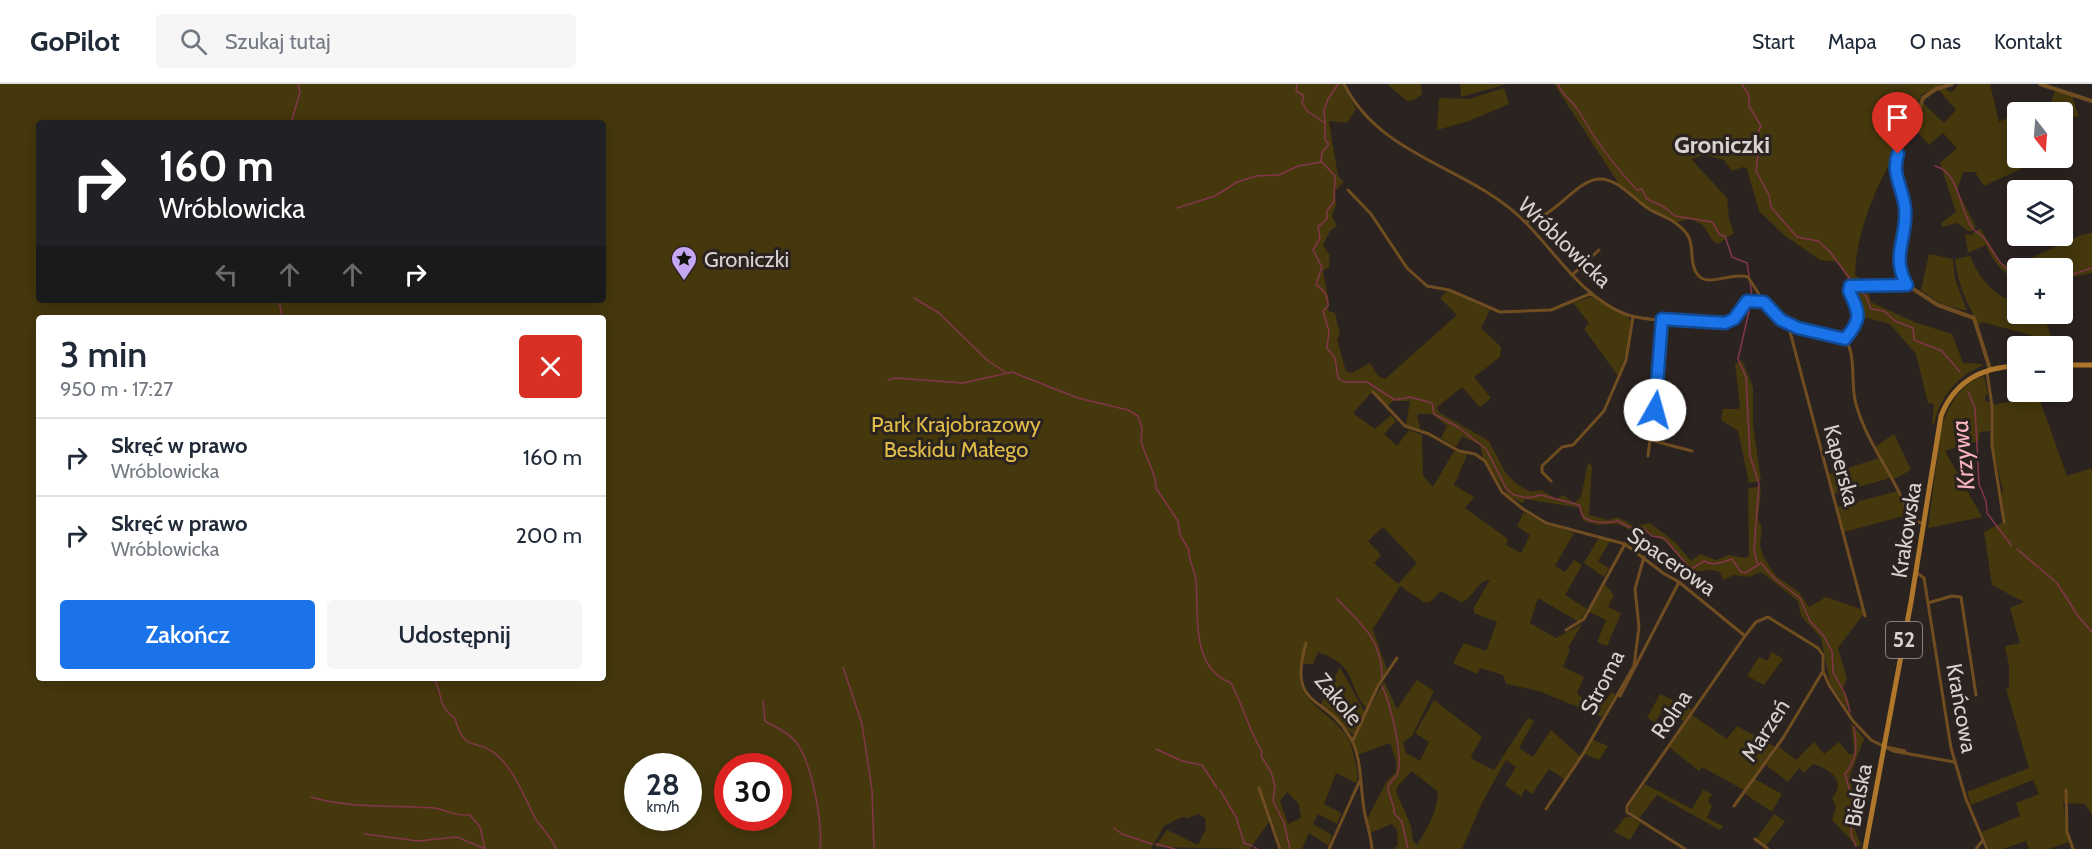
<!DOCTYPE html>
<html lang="pl">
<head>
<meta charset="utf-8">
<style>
	:root { --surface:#fff; --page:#f6f6f7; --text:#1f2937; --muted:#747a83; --line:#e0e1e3; --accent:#1a73e8 }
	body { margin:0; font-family:Cabin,sans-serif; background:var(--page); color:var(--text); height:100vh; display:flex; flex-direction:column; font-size:22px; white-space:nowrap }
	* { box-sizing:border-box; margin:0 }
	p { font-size:20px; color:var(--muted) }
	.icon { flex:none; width:33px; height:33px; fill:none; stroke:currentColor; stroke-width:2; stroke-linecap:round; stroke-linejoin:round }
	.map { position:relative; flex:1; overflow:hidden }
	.sheet { position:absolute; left:36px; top:231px; width:570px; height:366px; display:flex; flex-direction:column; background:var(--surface); border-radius:6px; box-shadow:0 3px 15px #0003 }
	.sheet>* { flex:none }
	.top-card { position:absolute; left:36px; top:36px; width:570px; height:183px; border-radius:6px; box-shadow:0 3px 15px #0003; background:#202124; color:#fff; overflow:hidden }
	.needle { width:39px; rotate:163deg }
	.fabs { position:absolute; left:2007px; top:18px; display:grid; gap:12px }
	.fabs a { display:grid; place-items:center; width:66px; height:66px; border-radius:6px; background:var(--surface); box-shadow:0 3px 15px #0003; font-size:30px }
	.speed { position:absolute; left:624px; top:669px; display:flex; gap:12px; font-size:30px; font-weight:700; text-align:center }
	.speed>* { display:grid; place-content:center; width:78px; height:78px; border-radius:50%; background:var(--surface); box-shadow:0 3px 15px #0003; line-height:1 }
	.speed small { font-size:15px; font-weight:400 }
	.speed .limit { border:9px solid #d22; background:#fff; color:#111 }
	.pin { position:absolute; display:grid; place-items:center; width:51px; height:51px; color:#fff; margin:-62px -26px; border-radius:50% 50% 50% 0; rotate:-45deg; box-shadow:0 0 6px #0007 }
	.pin .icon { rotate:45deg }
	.me { position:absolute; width:66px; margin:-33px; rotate:7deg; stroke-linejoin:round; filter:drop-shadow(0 0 4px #0008) }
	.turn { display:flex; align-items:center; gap:21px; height:126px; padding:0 24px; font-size:27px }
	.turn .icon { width:78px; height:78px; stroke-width:2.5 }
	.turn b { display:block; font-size:42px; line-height:51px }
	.lanes { display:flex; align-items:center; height:57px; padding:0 24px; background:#0003; justify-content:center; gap:30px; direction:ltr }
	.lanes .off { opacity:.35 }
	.round { display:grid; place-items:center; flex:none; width:63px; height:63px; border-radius:6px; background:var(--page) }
	.summary { display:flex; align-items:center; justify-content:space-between; height:102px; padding:0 24px }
	h1 { font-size:36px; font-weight:600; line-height:45px }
	.primary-button { display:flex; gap:12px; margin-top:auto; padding:12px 24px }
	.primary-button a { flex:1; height:69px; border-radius:6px; background:var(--accent); color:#fff; font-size:24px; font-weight:600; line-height:69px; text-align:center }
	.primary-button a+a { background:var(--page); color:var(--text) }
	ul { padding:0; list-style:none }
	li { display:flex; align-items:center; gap:18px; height:78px; padding:0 24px; border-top:2px solid var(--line) }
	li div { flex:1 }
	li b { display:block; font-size:22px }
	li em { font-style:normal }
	header { display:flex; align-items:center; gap:36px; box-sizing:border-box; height:84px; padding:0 30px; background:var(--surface); border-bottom:2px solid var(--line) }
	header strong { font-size:28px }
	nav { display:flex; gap:33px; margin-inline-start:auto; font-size:21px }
	.search { width:420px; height:54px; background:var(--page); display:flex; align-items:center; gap:15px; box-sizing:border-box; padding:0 21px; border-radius:6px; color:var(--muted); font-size:22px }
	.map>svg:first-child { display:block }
	.green { fill:#45380d; fill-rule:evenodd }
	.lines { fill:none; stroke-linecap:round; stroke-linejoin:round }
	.stream { stroke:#83364b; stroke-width:1.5 }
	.minor { stroke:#704d21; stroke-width:3 }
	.tertiary { stroke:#704d21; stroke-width:4 }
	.primary { stroke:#af772b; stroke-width:5 }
	.route-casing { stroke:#114b97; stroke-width:15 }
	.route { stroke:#1a73e8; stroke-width:10 }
	.labels { text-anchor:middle; stroke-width:6; stroke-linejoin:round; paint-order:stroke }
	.shield { fill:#2b231f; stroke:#a39e9a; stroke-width:1.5 }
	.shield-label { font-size:21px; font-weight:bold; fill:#d7d2cf }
	.street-label { font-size:22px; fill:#d7d2cf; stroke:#2b231f }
	.poi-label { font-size:22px; fill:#d7d2cf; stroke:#2b231f; text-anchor:start }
	.park-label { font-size:22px; fill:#dfbc48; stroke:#2b231f }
	.neighbourhood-label { font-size:24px; font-weight:bold; fill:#d7d2cf; stroke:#2b231f }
	.water-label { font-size:24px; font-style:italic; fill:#fab4c2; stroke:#2b231f }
</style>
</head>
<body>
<header>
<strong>GoPilot</strong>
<div class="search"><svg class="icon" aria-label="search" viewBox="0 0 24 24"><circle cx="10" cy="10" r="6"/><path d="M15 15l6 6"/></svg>Szukaj tutaj</div>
<nav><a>Start</a><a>Mapa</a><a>O nas</a><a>Kontakt</a></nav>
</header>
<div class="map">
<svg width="2092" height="765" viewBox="0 0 2092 765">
	<rect width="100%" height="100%" fill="#2b231f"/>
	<path class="green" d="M0,0H1342L1356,25L1347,39L1329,37L1338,92L1344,98L1335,107L1336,121L1332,132L1337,142L1330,147L1323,161L1330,172L1329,183L1323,187L1329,218L1328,227L1335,229L1340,250L1337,256L1346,287L1352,289L1370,279L1378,292L1385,295L1457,231L1440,214L1447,207L1490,226L1481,244L1501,263L1500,273L1474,293L1491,314L1480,323L1462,303L1436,324L1440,329L1489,357L1505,388L1518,401L1531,408L1541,406L1557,415L1563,411L1574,419L1581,413L1588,379L1592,382L1589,431L1608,436L1618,433L1634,442L1650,439L1675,458L1691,477L1700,470L1716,476L1729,471L1746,474L1749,472L1748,405L1759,402L1761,407L1758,435L1762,444L1760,461L1763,472L1776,492L1799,508L1809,523L1826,513L1863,526L1864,529L1838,564L1847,594L1843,604L1850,620L1847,624L1830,599L1821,554L1801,532L1798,517L1765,491L1761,488L1748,493L1734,491L1723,496L1720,488L1712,486L1692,488L1665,457L1643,447H1632L1618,440L1598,441L1583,437L1580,424L1525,415L1523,419L1509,413L1483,373L1480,361L1462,352L1456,363L1441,354L1447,342L1432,330H1417L1420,345L1406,341L1410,317H1393L1387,322L1373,307L1353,329L1375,345L1391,331L1396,337L1384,350L1397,362L1409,346L1422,351L1423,392L1433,403L1454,367L1467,371L1454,401L1474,413L1465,424L1508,455L1506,461L1521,469L1530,451L1517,442L1524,428L1546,441L1574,449L1555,482L1565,488L1574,476L1582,481L1565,511L1587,525L1579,538L1538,514L1530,539L1556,554L1582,540L1568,564L1570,566L1563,583L1584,593L1577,609C1584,619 1594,619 1605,617L1612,608L1615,611L1602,633L1539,607L1506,600L1503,591L1480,584L1477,590L1453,579L1464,559L1486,567L1497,538L1474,529V523L1490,496C1475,497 1475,514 1461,518L1441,507L1430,518H1424L1400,502L1373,545L1387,586L1367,625C1345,598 1359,583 1318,568L1313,580H1302C1290,617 1332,627 1348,654C1352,661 1353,669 1355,677C1357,685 1359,692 1356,699L1336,689L1324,720L1341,729L1337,740L1318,730L1313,740L1332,751L1329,762L1309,749L1302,765H1282L1265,717L1269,738L1250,765L1155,763L1167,746L1198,761L1206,745L1205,734L1198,730L1188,734L1182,733L1164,742L1151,765H0ZM39,39H603V216H39ZM39,234H603V594H39ZM1383,443L1417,479L1398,500L1374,479L1381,471L1368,457ZM638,682H688V734H638ZM728,682H778V734H728ZM1287,708L1299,720L1301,734L1288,740L1280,717Z
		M1387,0H1421L1422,10L1414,16L1407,17Z
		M1460,0H1507L1461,13Z
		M1554,0H1944L1921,11L1911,43L1893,78L1891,77C1872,111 1856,152 1855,191L1866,199H1850L1837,178L1820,176L1784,151L1759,127L1747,85L1743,83L1732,87L1724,76L1705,71L1691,75L1727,114L1729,135L1734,149L1718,160L1713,157L1703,141L1690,135L1677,138L1648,123L1619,100Z
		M1958,0H1990L1999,38L2017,29L2018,74L2023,84L1984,102L1975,88H1963L1957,106L1976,143L1970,148L1957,139L1942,143L1941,139L1956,128L1940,79L1957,64L1943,49L1929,61L1914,44L1923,19L1944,39L1956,26L1938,5L1945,3L1949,8L1954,7Z
		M1504,4L1509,20L1469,37L1437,46L1439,14L1469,15Z
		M2055,7L2072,12L2079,32L2063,36L2062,28H2031L2030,26H2048Z
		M1980,144L2001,179L2011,183L2081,151L2092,149V189L2063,195L2062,184H2018L2017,195C2001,189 1993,177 1986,161L1968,169L1965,150L1971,151Z
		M1929,170L1953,175L1955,195L1967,227L1942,220L1921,206Z
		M1970,172C1980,196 1993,211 2017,219L2018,230H2043L2053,257L1982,238L1979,241C1966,217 1959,204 1955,175Z
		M1853,202L1867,203L1871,218L1914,238L1952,250L1963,279L1984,280C1979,284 1970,287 1964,292C1948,304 1938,321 1934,340H1932L1934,320L1928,319L1916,270L1890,240L1860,232V223L1850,207Z
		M1593,212C1601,217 1626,229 1630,236C1636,243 1622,283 1618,292L1584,245L1589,239L1573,219Z
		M1742,276L1753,303V340L1761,397L1749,399L1738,347L1721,336L1723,325H1738L1740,323L1735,280Z
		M2009,286H2017L2018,308H2037L2067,392L2092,384V731L2085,720L2063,719L2069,758L2049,765H2029L2026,757L2003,765H1989L1982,748L2020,732L2016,719L2039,710L2033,696L1971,721L1967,708L2029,684L2006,605L2009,604V581L2005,562L2020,559L2010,524L2024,518L1992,501L1984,448L2005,437L2001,409H2003L1993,361V321L2012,317Z
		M1984,292L1988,311H1985V317L1990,318V347L1980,348L1979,357L1945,367L1982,433L1928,444L1941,345C1948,322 1960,299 1984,292Z
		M1894,350L1911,386L1894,395L1875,363Z
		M1879,374L1890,394L1834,410L1829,390Z
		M1898,407L1907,431L1844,448L1837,423Z
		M1598,455L1610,457L1598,477L1609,484L1604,493L1584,479Z
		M1605,500L1614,511L1608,523L1621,529L1607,562L1597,558L1606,536L1589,528Z
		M1772,568L1783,575L1764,601L1747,592L1759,573L1767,577Z
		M1340,583L1365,629L1353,651L1320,622Z
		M1417,596L1434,607L1412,652L1403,658L1406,669L1420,677L1429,658L1415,649L1434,616L1482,653L1471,672L1472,675L1494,686L1528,634L1534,637L1519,664L1533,673L1551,646L1580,672L1564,695L1549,685L1532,710L1525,705L1521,713L1505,701L1516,683L1506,676L1483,717L1462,765H1394L1398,761L1397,746L1392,740L1370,749L1367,735L1387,697L1396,688V677L1390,659L1357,671L1354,657L1356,650L1384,597L1397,625ZM1412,687L1438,708C1437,729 1428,743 1417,761L1413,757L1411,742L1396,707L1397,703Z
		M1660,610L1692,625L1684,637L1662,627L1655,638L1647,634Z
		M1692,631L1727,655L1737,642L1775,663L1744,706L1702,683L1699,687L1669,663Z
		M1851,639L1864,655L1850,692L1852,706L1857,721L1854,743L1861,761L1855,763L1853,758L1832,736L1836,723L1832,714C1848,697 1828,684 1813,680L1804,689L1799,684L1788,698L1766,681L1779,663L1796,676L1814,658L1824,670L1839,658L1849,670H1854Z
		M1593,656L1608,662L1599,676L1585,670Z
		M1755,695L1782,710L1772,728L1745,710Z
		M1645,700L1692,725L1703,706L1712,710L1708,717L1712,722L1707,734L1723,742L1720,746L1657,711L1639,734L1630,728L1629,722Z
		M1774,730L1785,737L1766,762L1757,754Z
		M1625,733H1631L1640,739L1630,756L1614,748Z"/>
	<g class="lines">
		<path class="stream" d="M1297,0L1296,7L1304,12L1302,18L1307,27L1325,39V56L1329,60L1322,68L1321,77L1335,92L1334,117L1327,127V135L1318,143L1320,154L1313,166L1322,183L1316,201C1324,205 1328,213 1328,222L1323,227L1329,247L1327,264L1335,274L1338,294L1344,298H1367L1395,316L1410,313L1432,319L1434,330L1458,343L1486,365L1506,404L1514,411L1528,414L1541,411L1579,421C1581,424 1580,428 1582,431C1588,440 1609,439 1618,437L1633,445L1643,444L1652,452L1664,454L1689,483L1693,484L1704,477C1714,483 1722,478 1732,475L1741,488L1745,489L1761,479L1774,494L1800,514L1810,537L1824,552L1832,567L1833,588L1845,610L1850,628
			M1558,0C1562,12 1572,16 1578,26C1595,56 1613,81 1637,106L1642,105L1647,115L1664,123L1675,132L1712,138L1720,151L1725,152L1732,173L1747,179L1749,192
			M1742,0L1749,12V22L1761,42L1757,50L1759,60L1756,87L1769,111L1771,123L1797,153L1818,157L1830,168L1857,204L1866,212L1871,225L1884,227L1895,237L1913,244L1914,256L1942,267L1960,288
			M291,39L300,8L298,0
			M1325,39L1324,26L1328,15L1338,0
			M1935,82C1960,88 1959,127 1973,145C1976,148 1981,150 1984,154C1995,169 1999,183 2018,192
			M1177,124L1215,112L1237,98L1256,92L1279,91L1298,82L1322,78
			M2062,190L2070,191L2092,184
			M1750,197L1752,214L1738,275L1746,293L1750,372L1759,400L1754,466L1757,479
			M914,214L939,229L987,276L1005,288
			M279,216L282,234
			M888,296L895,294L963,299L1012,288L1078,314L1128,326L1138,332L1142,344L1141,358L1155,394L1156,404L1178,437L1180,451L1189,466C1188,477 1195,485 1196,497C1199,532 1190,583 1231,599C1243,621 1249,646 1262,668L1261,672L1271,688L1275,701L1273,717L1284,739L1290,765
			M1968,308L1975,324L1979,400L1986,417L1987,429L2011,461
			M2017,465L2057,499L2078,532L2092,548
			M1337,515C1362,541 1382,555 1382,594
			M843,583L862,640L872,706L874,765
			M433,594C444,609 436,621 455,634C465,673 478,651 500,674C517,692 524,712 535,734C541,744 552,753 556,765
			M1382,602C1390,619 1403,669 1398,688C1397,694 1390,696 1388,703C1387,710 1395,719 1394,729L1402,738L1408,765
			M763,617L765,637C775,643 788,648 796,658C812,679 823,739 820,765
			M1854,643C1857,662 1858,674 1845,690L1853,718L1851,751L1856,762
			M1156,665L1182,677L1202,681L1217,704
			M1220,706L1236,733L1244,759L1252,762
			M311,713C351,725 394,721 434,724C449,726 451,732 470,731L480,743L485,765
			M1114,744L1122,750L1152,760
			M364,750L418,757L457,753L483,764
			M1156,760L1175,765
			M1254,763L1257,765"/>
		<path class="minor" d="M1344,0C1382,75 1470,82 1525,138C1557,170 1582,213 1625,230C1642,237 1705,240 1725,239L1734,235L1747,217L1764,218L1781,236L1798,244L1845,255
			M1348,106L1371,130L1407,184L1427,202L1449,206L1500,228L1551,226L1592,209
			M1525,138C1557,133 1574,97 1599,95C1618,94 1634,116 1649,125C1663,133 1677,136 1687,150C1696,162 1687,181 1700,193C1710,202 1732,188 1748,193L1764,218
			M1572,191L1599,166
			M1662,235L1661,277L1650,356L1692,367
			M1788,240L1865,532
			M1845,255C1857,271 1850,301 1856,320C1867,361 1897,394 1910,434L1923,440
			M1845,255C1863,234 1860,229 1849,207L1850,202L1907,201
			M1987,288L1992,322V361L2004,438
			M1373,308L1405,342L1429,350L1459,367L1475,370L1485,377L1502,408L1523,425L1546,439L1625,460L1663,489L1679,498L1745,552L1756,538L1768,533L1818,564L1823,571V587L1829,601L1853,637L1871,656L1893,667L1954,678
			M1648,372L1650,356
			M1551,397L1542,388V382L1562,363L1573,361L1604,327L1626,276L1633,233
			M1917,489L1924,494L1951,664L1966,715L1987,765
			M1928,519L1952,512L1961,513L1976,611
			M1566,546L1584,535L1625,460
			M1306,559C1287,626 1325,609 1350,653C1362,673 1360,702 1364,725C1366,738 1371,751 1372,765
			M1620,612L1679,498
			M1353,656L1378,602L1397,574
			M1886,663L1905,667
			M1259,704L1280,765
			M2066,706L2067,748L2073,765
			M1734,722L1783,654L1823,587
			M1546,725L1583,670L1634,582L1639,543L1635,505L1644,473
			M1755,755L1768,765
			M1329,765L1360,696
			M1685,765L1627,728V722L1745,552
			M1976,765L1983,756"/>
		<path class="tertiary" d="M1952,0L1936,5L1923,14L1913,43L1898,70L1895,90L1905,131L1898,179L1907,201L1938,221L1974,234L1990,285
			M2040,0L2092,17"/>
		<path class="primary" d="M2062,281H2092
			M1865,765L1911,518L1941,332C1954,298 1982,283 2018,282"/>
	</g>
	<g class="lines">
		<defs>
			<path id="route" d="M1655,326L1662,235L1725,239L1734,235L1747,217L1764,218L1781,236L1798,244L1845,255C1863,234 1859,229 1849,207L1850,202L1907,201C1890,172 1908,154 1905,124C1903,104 1891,90 1898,70"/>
		</defs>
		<use href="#route" class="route-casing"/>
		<use href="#route" class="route"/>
	</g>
	<defs>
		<symbol id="sight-pin" viewBox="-11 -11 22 30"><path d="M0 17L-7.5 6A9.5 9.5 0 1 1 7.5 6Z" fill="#c3a7f2" stroke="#2b231f"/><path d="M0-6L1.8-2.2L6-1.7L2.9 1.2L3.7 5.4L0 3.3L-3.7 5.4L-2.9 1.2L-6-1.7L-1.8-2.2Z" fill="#111"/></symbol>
	</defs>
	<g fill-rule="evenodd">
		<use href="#sight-pin" x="669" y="160" width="30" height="40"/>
	</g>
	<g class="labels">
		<rect class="shield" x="1886" y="538" width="36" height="36" rx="4.5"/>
		<g class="shield-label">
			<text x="1904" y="563">52</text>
		</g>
		<g class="street-label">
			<text transform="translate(1565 158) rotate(44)" y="8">Wróblowicka</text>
			<text transform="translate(1842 381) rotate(75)" y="8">Kaperska</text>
			<text transform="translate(1906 446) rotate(-81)" y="8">Krakowska</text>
			<text transform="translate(1672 477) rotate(35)" y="8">Spacerowa</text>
			<text transform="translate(1602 598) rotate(-63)" y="8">Stroma</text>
			<text transform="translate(1339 615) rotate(50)" y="8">Zakole</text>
			<text transform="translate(1962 624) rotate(80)" y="8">Krańcowa</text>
			<text transform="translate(1671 630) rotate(-56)" y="8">Rolna</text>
			<text transform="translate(1765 646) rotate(-57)" y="8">Marzeń</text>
			<text transform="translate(1858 711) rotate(-79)" y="8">Bielska</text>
		</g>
		<g class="poi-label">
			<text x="704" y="183">Groniczki</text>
		</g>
		<g class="park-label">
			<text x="956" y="348">Park Krajobrazowy<tspan x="956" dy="25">Beskidu Małego</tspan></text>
		</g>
		<g class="neighbourhood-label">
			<text x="1722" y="69">Groniczki</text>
		</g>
		<g class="water-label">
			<text transform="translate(1963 371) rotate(-96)" y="8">Krzywa</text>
		</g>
	</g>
</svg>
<div class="fabs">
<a><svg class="needle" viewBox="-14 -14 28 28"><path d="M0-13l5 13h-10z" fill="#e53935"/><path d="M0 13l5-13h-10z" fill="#747a83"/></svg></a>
<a><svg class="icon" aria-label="layers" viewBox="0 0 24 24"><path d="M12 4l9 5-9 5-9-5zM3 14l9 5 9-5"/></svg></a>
<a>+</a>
<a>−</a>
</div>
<div class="speed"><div>28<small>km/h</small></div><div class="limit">30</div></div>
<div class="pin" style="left:1898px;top:70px;background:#d93025"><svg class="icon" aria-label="arrive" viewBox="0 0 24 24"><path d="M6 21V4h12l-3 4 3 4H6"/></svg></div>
<svg class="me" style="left:1655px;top:326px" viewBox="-20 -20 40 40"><circle r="19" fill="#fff"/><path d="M0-13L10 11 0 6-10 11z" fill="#1a73e8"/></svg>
<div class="top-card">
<div class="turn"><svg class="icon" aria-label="right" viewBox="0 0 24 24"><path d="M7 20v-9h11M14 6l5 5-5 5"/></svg><div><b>160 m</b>Wróblowicka</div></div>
<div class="lanes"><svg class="icon off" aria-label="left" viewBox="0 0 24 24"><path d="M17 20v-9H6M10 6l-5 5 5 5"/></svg><svg class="icon off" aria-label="ahead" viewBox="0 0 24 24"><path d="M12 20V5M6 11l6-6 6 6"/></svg><svg class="icon off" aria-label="ahead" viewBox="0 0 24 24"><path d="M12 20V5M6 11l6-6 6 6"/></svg><svg class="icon" aria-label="right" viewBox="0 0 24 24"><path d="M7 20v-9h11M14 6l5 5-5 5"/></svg></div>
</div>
<section class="sheet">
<div class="summary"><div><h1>3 min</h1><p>950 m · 17:27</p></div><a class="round" style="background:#d93025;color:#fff"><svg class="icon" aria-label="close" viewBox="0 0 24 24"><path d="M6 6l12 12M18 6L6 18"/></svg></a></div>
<ul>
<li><svg class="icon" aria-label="right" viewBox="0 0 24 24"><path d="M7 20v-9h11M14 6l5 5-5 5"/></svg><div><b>Skręć w prawo</b><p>Wróblowicka</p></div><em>160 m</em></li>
<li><svg class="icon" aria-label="right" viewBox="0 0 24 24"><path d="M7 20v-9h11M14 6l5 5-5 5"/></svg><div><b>Skręć w prawo</b><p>Wróblowicka</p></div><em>200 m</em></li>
</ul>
<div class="primary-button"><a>Zakończ</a><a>Udostępnij</a></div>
</section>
</div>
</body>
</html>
